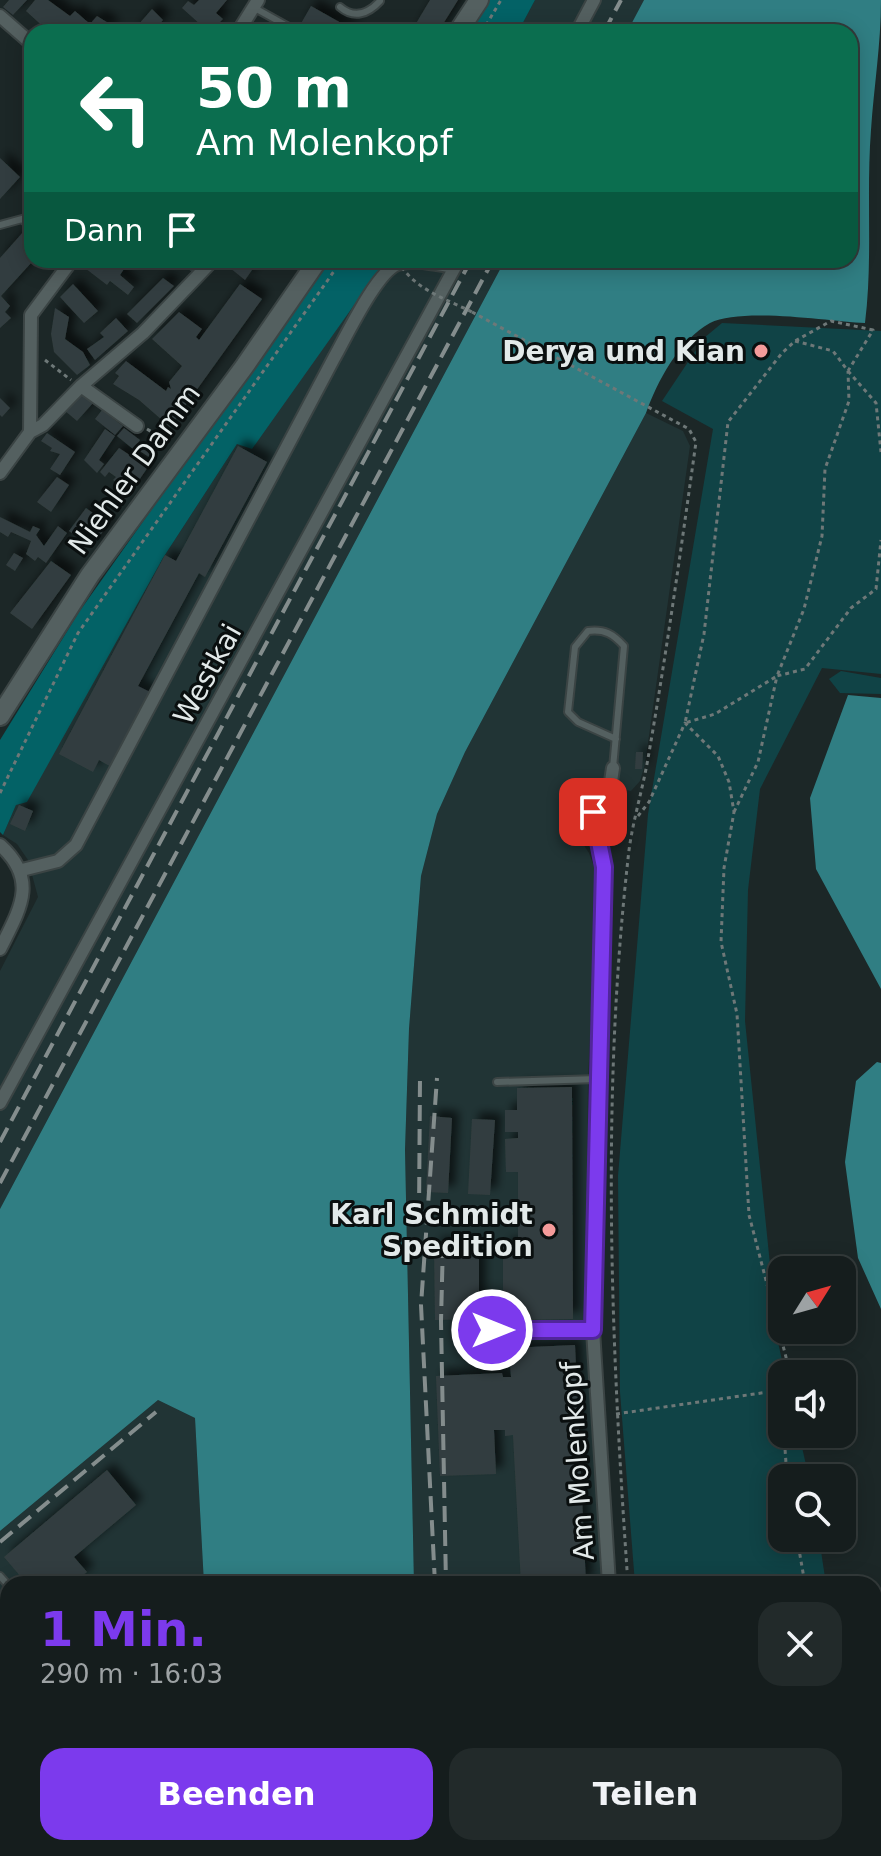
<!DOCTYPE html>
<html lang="de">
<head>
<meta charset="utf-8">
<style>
	:root { --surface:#151d1d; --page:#222a2a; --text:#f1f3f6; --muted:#9da2a4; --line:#343b3b; --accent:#7c3aed }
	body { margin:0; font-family:"DejaVu Sans",sans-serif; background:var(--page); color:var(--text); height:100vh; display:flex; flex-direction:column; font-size:30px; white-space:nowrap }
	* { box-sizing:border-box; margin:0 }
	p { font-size:26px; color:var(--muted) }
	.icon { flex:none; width:44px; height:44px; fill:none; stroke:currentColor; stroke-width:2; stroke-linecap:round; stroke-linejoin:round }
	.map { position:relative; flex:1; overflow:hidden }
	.panel { position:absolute; left:0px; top:1576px; width:882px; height:280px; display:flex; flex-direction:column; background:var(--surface); border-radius:24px 24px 0 0; box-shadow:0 4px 20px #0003,0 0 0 2px var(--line) }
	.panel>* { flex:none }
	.top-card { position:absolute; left:24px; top:24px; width:834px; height:244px; border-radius:24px; box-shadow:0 4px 20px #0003,0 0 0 2px var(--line); background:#0b6e4f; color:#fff; overflow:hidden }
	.needle { width:52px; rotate:53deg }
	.controls { position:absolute; left:768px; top:1256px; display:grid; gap:16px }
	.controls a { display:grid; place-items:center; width:88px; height:88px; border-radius:16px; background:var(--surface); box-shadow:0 4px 20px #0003,0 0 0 2px var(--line); font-size:40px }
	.pin { position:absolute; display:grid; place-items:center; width:68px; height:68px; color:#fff; margin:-34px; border-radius:16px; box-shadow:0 4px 12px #0006 }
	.me { position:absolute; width:88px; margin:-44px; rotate:90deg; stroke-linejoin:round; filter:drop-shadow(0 0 6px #0008) }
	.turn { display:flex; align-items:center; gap:28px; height:168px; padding:0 40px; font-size:36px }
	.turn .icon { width:104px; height:104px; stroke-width:2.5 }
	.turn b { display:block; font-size:56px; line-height:68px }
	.then { display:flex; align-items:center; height:76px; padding:0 40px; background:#0003; gap:16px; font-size:30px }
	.round { display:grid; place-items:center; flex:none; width:84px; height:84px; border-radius:24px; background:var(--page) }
	.summary { display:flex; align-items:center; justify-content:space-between; height:136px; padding:0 40px }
	h1 { font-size:48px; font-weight:800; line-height:60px; color:var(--accent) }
	.button { display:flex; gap:16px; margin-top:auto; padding:16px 40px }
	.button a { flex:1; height:92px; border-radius:24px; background:var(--accent); color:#fff; font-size:32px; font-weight:800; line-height:92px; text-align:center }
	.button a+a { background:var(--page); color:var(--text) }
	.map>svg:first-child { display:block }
	.built { fill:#213435 }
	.green { fill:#104346 }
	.forest { fill:#036266 }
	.water { fill:#307e83 }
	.building { fill:#333e3f; filter:url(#shadow) }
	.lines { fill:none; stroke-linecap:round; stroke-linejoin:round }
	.lane-casing { stroke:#3b4444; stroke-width:10 }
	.street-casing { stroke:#3b4444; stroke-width:16 }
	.secondary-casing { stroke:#3b4444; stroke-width:22 }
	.path { stroke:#6e7878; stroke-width:3; stroke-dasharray:4 4; stroke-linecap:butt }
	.lane { stroke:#546060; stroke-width:6 }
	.street { stroke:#546060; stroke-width:12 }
	.secondary { stroke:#546060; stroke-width:18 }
	.rail { stroke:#848d8d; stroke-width:4; stroke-dasharray:16 8; stroke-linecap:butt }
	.path-bridge { stroke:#6e7878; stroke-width:3; stroke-dasharray:4 4; stroke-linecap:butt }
	.route-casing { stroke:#51269a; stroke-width:20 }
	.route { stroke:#7c3aed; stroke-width:14 }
	.poi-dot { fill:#f59b9a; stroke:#0a0f0f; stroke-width:3 }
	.labels { text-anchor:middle; stroke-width:6; stroke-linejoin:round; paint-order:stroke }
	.poi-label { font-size:28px; font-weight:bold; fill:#e2e9e9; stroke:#0a0f0f; text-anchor:end }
	.street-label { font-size:28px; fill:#e2e9e9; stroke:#0a0f0f }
</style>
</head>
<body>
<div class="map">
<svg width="881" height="1856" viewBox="0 0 881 1856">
	<defs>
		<filter id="shadow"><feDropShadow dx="7" dy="-7" stdDeviation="4" flood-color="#0009"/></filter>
	</defs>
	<rect width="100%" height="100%" fill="#1c2727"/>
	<path class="built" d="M535,0H644L627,32H518Z
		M386,260H505L0,1209V971L38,897L28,860L17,844L3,835L16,805L163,558L237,444L340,323Z
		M646,413L683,431L690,446L645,764L640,781L631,791L592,783L569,796L566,811L569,823L589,853L597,875L588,1083L587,1318L602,1584H414L405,1150L409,1029L421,876L437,814L465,752Z
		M158,1400L195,1418L204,1584H8V1848H116L106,1856H0V1531Z
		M448,1848H631L632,1856H449Z"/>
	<path class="green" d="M722,323L881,331V674L822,668L760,789L748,890L745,1021L778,1342L785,1374H782V1434H799L809,1478H782V1538H819L826,1584H635L620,1392L618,1176L648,814L713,429L662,401L704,338Z
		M841,671L881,678V694L840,693L829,679Z
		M874,1833L879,1856H664L663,1848H874Z"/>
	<path class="forest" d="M485,0H535L518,32H467Z
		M328,260H386L252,449L237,444L163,558L27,802L16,805L3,835L0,832V740L79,612Z"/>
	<path class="water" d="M644,0H881C881,44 874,86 871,130C866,195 873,259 865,323C828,321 741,307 710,323C679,340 657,382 646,413L465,752L437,814L421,876L409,1029L405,1150L414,1584H204L195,1418L158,1400L0,1531V1209L505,260H850V32H627Z
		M848,695L881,698V989L816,869L810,798Z
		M877,1062L881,1063V1309L858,1258L845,1162L856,1081Z
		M116,1848H448L449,1856H106Z"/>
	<path class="building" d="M9,0H27L13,15L3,7Z
		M35,0H48L70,16L75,11L90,24L97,16L113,26L107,32H59L53,27L49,32L26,11Z
		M199,0H227L216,13L223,19L210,32H194L201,25L182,8L188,1L194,5Z
		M430,0H458L438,32H411Z
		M311,6L357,32H308L299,27Z
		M152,9L163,20L153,32H132Z
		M0,158L20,177L0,199Z
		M32,222V262L1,296L10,306L5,312L11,318L0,328V258Z
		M85,260H98L106,266L102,260H113L124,269L120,275L134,287L128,295L110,281L107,285L81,265Z
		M177,260H204L192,272Z
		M220,260H239L252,270L245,280Z
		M163,278L174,286L137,323L127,314Z
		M73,284L98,311L84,323L60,297Z
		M240,284L262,299L170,427L139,400L113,384L119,376L115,373L126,361L166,391L168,387L171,389L169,382L182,366L152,339L179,312L202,329L196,337L199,340Z
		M55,308L69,317L65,339L83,352L90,365L77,375L54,352L51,334Z
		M116,318L128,331L95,360L87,349L104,337L100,333Z
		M79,392L93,403L77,421L64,410Z
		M0,398L10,408L2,417L0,415Z
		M102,410L123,426L115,435L95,419Z
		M124,428L140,440L133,449L117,436Z
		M105,429L115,436L99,460L104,464L97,473L84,460Z
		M47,433L75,452L60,475L50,469L60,454L50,451L52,448L41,441Z
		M153,434L161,441L149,457L140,451Z
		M238,446L267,462L205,577L199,573L138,686L152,693L113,768L99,760L93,772L59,754L165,555L176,561Z
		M119,448L148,467L133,489L119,479L117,483L113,480L116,477L109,472L105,477L100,472Z
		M57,477L69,485L51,512L37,502Z
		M86,508L108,524L92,547L69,531Z
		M0,517L30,532L33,526L40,529L36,535L44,546L58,526L67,533L46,563L38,557L35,561L26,554L31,541L11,532L8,537L0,532Z
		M14,553L23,558L15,571L6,565Z
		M51,561L71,575L32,629L10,613Z
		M636,752H643L642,769H635Z
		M19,805L33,811L25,831L10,824Z
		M572,1087L573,1319L503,1320V1245H518V1211H540L518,1210V1172H506L505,1139L518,1138V1132H505V1110H517V1088Z
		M430,1116L452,1118L448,1193L426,1192Z
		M472,1119L495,1120L490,1195L468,1194Z
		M434,1244H479V1319L435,1320Z
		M575,1345L586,1584H521L513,1435L505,1436V1430H494L496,1474L440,1476L436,1376L502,1373L503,1377H511L509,1348Z
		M107,1470L136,1505L74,1557L87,1572L72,1584H27L4,1557Z
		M8,1741V1779L0,1770V1751Z
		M0,1834L8,1848L18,1856H0Z"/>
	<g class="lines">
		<defs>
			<path id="lane" d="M253,7L298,32
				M340,7C354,19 368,14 380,1
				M0,225L22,219L29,225
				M613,768L624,646C613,634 605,629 588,631L575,647L568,712L578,722L616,739
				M497,1082L598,1079
				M492,1330H593
				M0,1576L8,1585
				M145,1584L152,1581
				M0,1689L8,1682
				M0,1786L8,1795
				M48,1856L54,1848"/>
			<path id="street" d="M0,16L32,44
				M238,32L258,0
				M577,32L594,0
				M81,386L137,426
				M30,432L43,425L81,386L143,333L213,260
				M0,473L30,432L31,315L72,260
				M0,845C39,880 20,909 0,949
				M22,870L58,861L76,845L334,358C346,337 377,271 398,264C416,258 437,265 455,267L459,260
				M0,1103L455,267
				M609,1584L593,1330L604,867L593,812L609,795L613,768
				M638,1848L639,1856"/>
			<path id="secondary" d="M458,32L479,0
				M0,716L90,575L244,367L318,260"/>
		</defs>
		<use href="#lane" class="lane-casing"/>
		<use href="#street" class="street-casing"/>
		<use href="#secondary" class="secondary-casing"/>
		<path class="path" d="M482,32L501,0
			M472,312L689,429L696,442C681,549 666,657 647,764C641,796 631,827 628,859C601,1100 611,1343 628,1584
			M795,341L833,351L848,371L873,330L831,321L795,341L782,353L728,422L704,634L685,723L715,714L777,676L804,609L822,536L825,469L849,401L848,371
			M45,360L71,380
			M848,371L876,403L881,452
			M147,429L168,442
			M0,793L78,633L342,260
			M734,812L758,762L777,676L805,669L851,608L876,589L881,540
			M638,816L649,802L685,723L718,756L729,782L734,812L724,868L721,942L737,1014L749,1215L787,1361L786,1374
			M616,1414L782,1390
			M784,1434L787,1478
			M797,1538L805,1584
			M657,1848L658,1856
			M843,1848L845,1856
			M703,1856L752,1848"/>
		<use href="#lane" class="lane"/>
		<use href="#street" class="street"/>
		<use href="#secondary" class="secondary"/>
		<path class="rail" d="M604,32L621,0
			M0,1142L471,260
			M0,1183L493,260
			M419,1217L420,1077
			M443,1242L441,1321L446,1584
			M0,1542L156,1412
			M435,1584L421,1305L437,1078
			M459,1848L460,1856
			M71,1856L81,1848
			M86,1856L96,1848"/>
		<path class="path-bridge" d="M398,260C411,288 446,299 472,312"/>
	</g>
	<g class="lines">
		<defs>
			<path id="route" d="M492,1330H593L604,867L593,812"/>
		</defs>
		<use href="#route" class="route-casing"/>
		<use href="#route" class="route"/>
	</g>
	<g class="poi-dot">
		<circle cx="761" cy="351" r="8"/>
		<circle cx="549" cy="1230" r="8"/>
	</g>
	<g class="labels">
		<g class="poi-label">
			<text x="745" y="361">Derya und Kian</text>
			<text x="533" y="1224">Karl Schmidt<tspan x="533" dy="32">Spedition</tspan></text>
		</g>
		<g class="street-label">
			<text transform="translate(134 469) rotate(-54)" y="10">Niehler Damm</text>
			<text transform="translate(207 674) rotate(-61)" y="10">Westkai</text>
			<text transform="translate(577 1461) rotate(-94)" y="10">Am Molenkopf</text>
		</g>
	</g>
</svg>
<div class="controls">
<a><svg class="needle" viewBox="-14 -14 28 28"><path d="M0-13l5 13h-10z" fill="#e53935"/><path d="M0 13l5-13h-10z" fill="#9da2a4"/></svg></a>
<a><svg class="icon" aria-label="sound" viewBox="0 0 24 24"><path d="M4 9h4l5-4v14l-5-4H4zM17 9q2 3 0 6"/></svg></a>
<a><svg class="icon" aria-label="search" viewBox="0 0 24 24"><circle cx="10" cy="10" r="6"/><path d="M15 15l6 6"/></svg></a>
</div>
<div class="pin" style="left:593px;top:812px;background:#d93025"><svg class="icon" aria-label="arrive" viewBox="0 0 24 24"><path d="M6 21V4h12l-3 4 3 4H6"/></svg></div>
<svg class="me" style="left:492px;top:1330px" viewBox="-20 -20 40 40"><circle r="17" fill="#7c3aed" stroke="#fff" stroke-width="3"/><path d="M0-11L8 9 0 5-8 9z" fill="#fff"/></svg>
<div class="top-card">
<div class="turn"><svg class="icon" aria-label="left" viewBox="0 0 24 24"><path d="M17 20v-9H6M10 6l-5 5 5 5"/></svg><div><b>50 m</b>Am Molenkopf</div></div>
<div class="then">Dann<svg class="icon" aria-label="arrive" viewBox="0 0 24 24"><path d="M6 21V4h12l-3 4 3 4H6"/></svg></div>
</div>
<section class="panel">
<div class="summary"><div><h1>1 Min.</h1><p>290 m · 16:03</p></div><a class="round"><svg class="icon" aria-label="close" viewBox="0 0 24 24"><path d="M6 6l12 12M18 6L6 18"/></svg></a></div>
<div class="button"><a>Beenden</a><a>Teilen</a></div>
</section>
</div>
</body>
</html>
